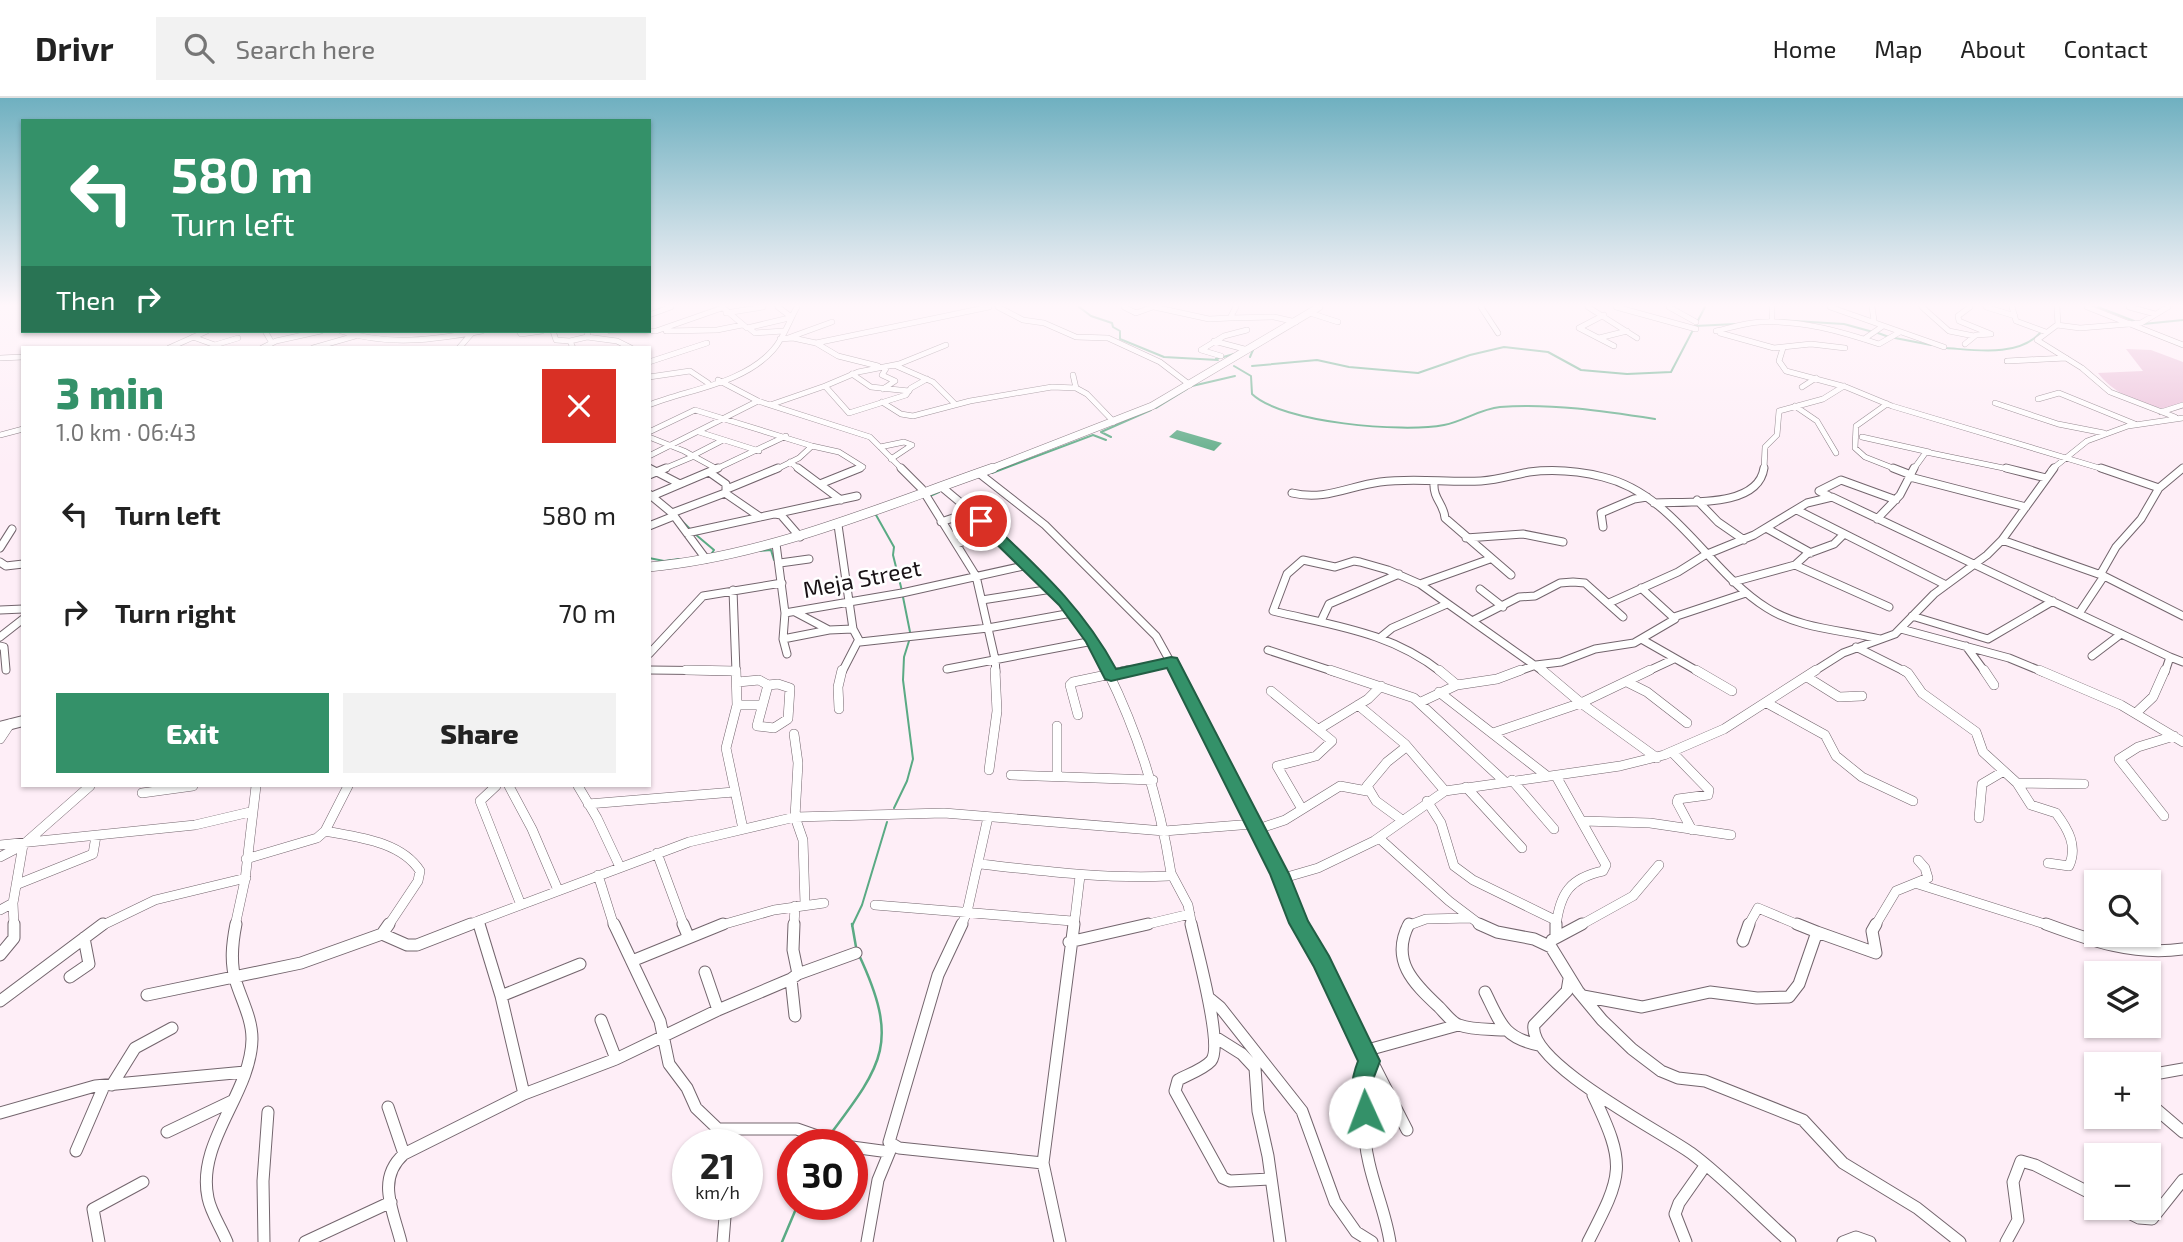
<!DOCTYPE html>
<html lang="en">
<head>
<meta charset="utf-8">
<style>
	:root { --surface:#fff; --page:#f2f2f2; --text:#222; --muted:#767676; --line:#e0e0e0; --accent:#349169 }
	body { margin:0; font-family:"Exo 2",sans-serif; background:var(--page); color:var(--text); height:100vh; display:flex; flex-direction:column; font-size:26px; white-space:nowrap }
	* { box-sizing:border-box; margin:0 }
	p { font-size:23px; color:var(--muted) }
	.icon { flex:none; width:38px; height:38px; fill:none; stroke:currentColor; stroke-width:2; stroke-linecap:round; stroke-linejoin:round }
	.map { position:relative; flex:1; overflow:hidden }
	.details { position:absolute; left:21px; top:248px; width:630px; height:441px; display:flex; flex-direction:column; background:var(--surface); border-radius:0px; box-shadow:0 2px 5px #0004 }
	.details>* { flex:none }
	.guide { position:absolute; left:21px; top:21px; width:630px; height:214px; border-radius:0px; box-shadow:0 2px 5px #0004; background:#349169; color:#fff; overflow:hidden }
	.controls { position:absolute; left:2084px; top:772px; display:grid; gap:14px }
	.controls a { display:grid; place-items:center; width:77px; height:77px; border-radius:0px; background:var(--surface); box-shadow:0 2px 5px #0004; font-size:35px }
	.speed { position:absolute; left:672px; top:1031px; display:flex; gap:14px; font-size:35px; font-weight:700; text-align:center }
	.speed>* { display:grid; place-content:center; width:91px; height:91px; border-radius:50%; background:var(--surface); box-shadow:0 2px 5px #0004; line-height:1 }
	.speed small { font-size:18px; font-weight:400 }
	.speed .limit { border:10px solid #d22; background:#fff; color:#111 }
	.pin { position:absolute; display:grid; place-items:center; width:60px; height:60px; color:#fff; margin:-30px; border:4px solid #fff; border-radius:50%; box-shadow:0 2px 7px #0007 }
	.me { position:absolute; width:77px; margin:-38px; rotate:358deg; stroke-linejoin:round; filter:drop-shadow(0 0 5px #0008) }
	.turn { display:flex; align-items:center; gap:24px; height:147px; padding:0 35px; font-size:32px }
	.turn .icon { width:91px; height:91px; stroke-width:2.5 }
	.turn b { display:block; font-size:49px; line-height:60px }
	.then { display:flex; align-items:center; height:66px; padding:0 35px; background:#0003; gap:14px; font-size:26px }
	.round { display:grid; place-items:center; flex:none; width:74px; height:74px; border-radius:0px; background:var(--page) }
	.summary { display:flex; align-items:center; justify-content:space-between; height:119px; padding:0 35px }
	h1 { font-size:42px; font-weight:800; line-height:52px; color:var(--accent) }
	.button { display:flex; gap:14px; margin-top:auto; padding:14px 35px }
	.button a { flex:1; height:80px; border-radius:0px; background:var(--accent); color:#fff; font-size:28px; font-weight:800; line-height:80px; text-align:center }
	.button a+a { background:var(--page); color:var(--text) }
	ul { padding:0; list-style:none }
	li { display:flex; align-items:center; gap:21px; height:98px; padding:0 35px }
	li div { flex:1 }
	li b { display:block; font-size:26px }
	li em { font-style:normal }
	header { display:flex; align-items:center; gap:42px; box-sizing:border-box; height:98px; padding:0 35px; background:var(--surface); border-bottom:2px solid var(--line) }
	header strong { font-size:33px }
	nav { display:flex; gap:38px; margin-inline-start:auto; font-size:24px }
	.search { width:490px; height:63px; background:var(--page); display:flex; align-items:center; gap:18px; box-sizing:border-box; padding:0 24px; border-radius:0px; color:var(--muted); font-size:26px }
	.map>svg:first-child { display:block }
	.green { fill:#e9bbd6 }
	.water { fill:#5aaa84 }
	.lines { fill:none; stroke-linecap:round; stroke-linejoin:round }
	.stream-far1 { stroke:#5aaa84; stroke-width:2 }
	.stream { stroke:#5aaa84; stroke-width:2.5 }
	.minor-far3-casing { stroke:#73656d; stroke-width:6 }
	.minor-far2-casing { stroke:#73656d; stroke-width:9 }
	.minor-far1-casing { stroke:#73656d; stroke-width:10 }
	.minor-casing { stroke:#73656d; stroke-width:13 }
	.major-far2-casing { stroke:#73656d; stroke-width:8 }
	.major-far1-casing { stroke:#73656d; stroke-width:10 }
	.major-casing { stroke:#73656d; stroke-width:12 }
	.minor-far3 { stroke:#fff; stroke-width:5 }
	.minor-far2 { stroke:#fff; stroke-width:7 }
	.minor-far1 { stroke:#fff; stroke-width:9 }
	.minor { stroke:#fff; stroke-width:11 }
	.major-far2 { stroke:#fff; stroke-width:7 }
	.major-far1 { stroke:#fff; stroke-width:9 }
	.major { stroke:#fff; stroke-width:10 }
	.route { fill:#349169; stroke:#225e44; stroke-width:2 }
	.labels { text-anchor:middle; stroke-width:5; stroke-linejoin:round; paint-order:stroke }
	.street-label { font-size:23px; fill:#181215; stroke:#fff }
</style>
</head>
<body>
<header>
<strong>Drivr</strong>
<div class="search"><svg class="icon" aria-label="search" viewBox="0 0 24 24"><circle cx="10" cy="10" r="6"/><path d="M15 15l6 6"/></svg>Search here</div>
<nav><a>Home</a><a>Map</a><a>About</a><a>Contact</a></nav>
</header>
<div class="map">
<svg width="2183" height="1144" viewBox="0 0 2183 1144">
	<rect width="100%" height="100%" fill="#feeef7"/>
	<path class="green" d="M2126,251L2151,252L2183,264V306C2176,308 2168,312 2161,310C2138,306 2111,293 2098,275L2143,273Z"/>
	<path class="water" d="M1177,332L1222,345L1214,353L1169,339Z"/>
	<g class="lines">
		<path class="stream-far1" d="M1079,209L1091,218L1112,225L1113,229L1120,233V241L1164,259L1218,262
			M2098,209L2134,223
			M1778,222L1844,226L1873,234
			M2143,226L2183,222
			M1695,228L1735,226
			M1878,235L1889,239
			M1895,240L1931,247
			M1946,250C1976,252 2018,259 2040,235
			M1250,259L1253,252
			M1216,261L1234,256
			M1234,268L1251,278L1252,296C1282,325 1403,335 1444,327C1464,323 1480,311 1500,309C1551,305 1604,313 1655,321
			M1252,268L1317,262L1349,269L1418,275L1470,257L1504,249L1548,254L1581,272L1627,276L1671,274L1705,209
			M1192,288L1235,278
			M1156,310L1187,291
			M1111,339L1101,334L1151,312
			M992,375L1093,337L1106,342
			M930,398L939,394
			M876,417L894,449L893,457L902,493
			M680,421L691,432
			M695,436L714,452L712,455
			M759,453L771,452L774,462
			M649,460L664,463L679,461
			M903,499L910,534
			M894,710L907,683L913,661L903,582L904,559L909,543
			M852,828L862,807L887,724"/>
		<path class="stream" d="M852,826L856,849
			M829,1038C883,966 900,945 859,857
			M782,1144L798,1106"/>
		<defs>
			<path id="minor-far3" d="M722,209L747,230L789,220
				M778,209L790,218
				M998,209L1023,222L1044,225L1076,239L1108,240L1160,264L1190,287
				M1124,209L1136,215L1153,209
				M1154,209L1209,221L1230,220
				M1236,209L1230,220L1274,219L1296,224
				M1481,209L1498,235
				M1588,209L1637,240
				M1616,209L1696,231
				M1669,209L1696,224
				M1772,209V220
				M1830,209L1944,249
				M1922,209L1949,233L1974,238
				M1986,209L2015,218
				M2012,209L2016,223L2046,234
				M2057,209L2058,227
				M2087,209L2183,247
				M2129,209L2155,216
				M2168,209L2141,225L2080,230L2057,227L2037,242L2082,270L2110,294L2175,319
				M726,215L763,209
				M1310,215L1338,224
				M649,217L671,209
				M1604,217L1579,230L1614,248
				M1870,223L1874,222L1872,209
				M750,231L755,235L783,233
				M265,233L272,245
				M341,233C388,248 434,242 482,233
				M519,233L521,236L542,233
				M553,233L556,242L570,243
				M610,233H656L722,210
				M666,233L717,232L742,227
				M1716,233C1730,230 1745,225 1760,224C1801,222 1840,233 1879,246L1900,234
				M1720,235L1774,250L1811,246L1845,250
				M193,239L215,247L238,240
				M587,239L617,243L631,250
				M788,240L832,224
				M1599,240L1627,233
				M780,241L793,240L816,245L989,209
				M1864,241L1883,228
				M1214,243L1248,252
				M816,245L838,258L878,268
				M1965,246L1976,237L1991,236L1959,223L1958,218L1970,209
				M169,250L207,233
				M262,250L276,243L321,233
				M313,250L355,238
				M459,250L472,235
				M573,250L570,243L587,239L588,233
				M1783,250L1779,263L1786,273L1846,289L1892,308L2106,372
				M1221,258L1201,252L1224,238L1247,232
				M0,260L23,259
				M2007,263L2066,260
				M649,264L707,245
				M894,267L933,284L955,306
				M852,276L871,289L909,293
				M1073,277L1076,290L1087,296L1114,324
				M649,279L690,273L708,285
				M718,282L758,303L870,339L903,372
				M825,288L858,274L899,266L946,247
				M1802,289L1816,280
				M883,291L895,283L882,277L887,269
				M2038,301L2059,295L2135,326
				M882,304L901,316L913,318L970,303L1052,289L1076,290
				M1995,305L2058,326L2104,335
				M1887,306L1856,328L1855,350L1865,359L1898,372
				M649,307C689,291 743,286 773,252C784,240 789,223 797,209
				M770,307L825,288L849,315L906,297L911,290L927,281
				M1795,308L1817,323L1836,355
				M2161,314L2183,307
				M649,334L695,312L812,348L799,360L775,372
				M699,334L759,353
				M0,337L23,331
				M649,339L684,353L717,371
				M1862,339L1929,354
				M812,348L839,354L863,369L856,372
				M880,349L904,344L912,347L891,361
				M649,358L758,303
				M690,359L723,342
				M790,364L800,372
				M649,370L653,372
				M661,372L692,359
				M714,372L786,338
				M1764,372L1765,349L1777,337L1779,313L1823,301L1844,288
				M1913,372L1926,354L2013,372
				M2051,372L2087,343L2128,328L2183,320
				M2181,372L2183,370"/>
			<path id="minor-far2" d="M649,370L680,386
				M798,370L841,402
				M901,370L922,391L976,478L995,561L996,574
				M1893,370L1911,377
				M2006,370L2046,380
				M2101,370L2159,390
				M709,374L726,386V393
				M980,376L1045,427L1156,538L1176,574
				M649,377L666,370
				M1910,379L2026,409
				M1434,385C1433,401 1444,406 1445,420L1511,477
				M820,386L860,370
				M943,390C1008,444 1070,497 1108,574
				M727,391L778,370
				M1292,395C1325,403 1349,388 1380,384C1414,379 1448,385 1481,383C1498,382 1513,377 1529,374C1553,371 1579,373 1603,379C1674,396 1708,473 1767,510C1800,531 1843,532 1880,541
				M649,396L672,415L706,461
				M652,398L718,370
				M1829,398L1819,393L1841,382L1896,402
				M1697,402L1718,424L1744,442
				M1654,405C1685,403 1758,411 1764,370
				M1797,412L1946,487
				M672,415L725,395L760,419
				M775,416L781,417L800,439
				M1877,421L1900,397L1914,370
				M941,424L971,414
				M838,427L853,531L860,544L988,530L1072,515
				M649,428L674,418
				M1603,429L1601,415L1634,401L1647,399
				M1766,430L1811,455
				M687,435L857,398
				M1466,440L1523,436L1563,444
				M2002,442L2104,478L2183,518
				M776,446L785,515L783,541L787,556
				M957,446L992,433
				M0,450L12,431
				M0,464L6,468L23,466
				M780,465L809,461
				M1795,467L1889,509
				M2100,477L2116,449L2141,421L2159,390L2183,370
				M1733,484L1795,467L1807,456L1834,446L1843,437
				M1420,486L1490,461
				M1480,491L1503,509
				M733,492L736,574
				M982,502L1052,491
				M1609,505L1678,474L1705,457L1754,437L1807,405L1832,399L2170,559L2165,574
				M0,512L23,511
				M795,514L829,532L853,531
				M2080,514L2104,478
				M785,515L902,495L1028,467
				M1912,518L1988,541L2053,503
				M1674,519L1746,495
				M1321,523L1329,506L1399,476
				M1472,523L1519,499L1535,498L1560,485L1573,484L1585,485L1623,519
				M1901,531L2009,560L2043,574
				M0,539L23,521
				M1381,539L1392,530L1447,506
				M783,541L829,532
				M1643,542L1699,574
				M0,548L4,549L6,572
				M1966,548L1985,574
				M1856,549L1906,574
				M1268,552L1335,574
				M649,556L703,498L782,485
				M2092,558L2121,536
				M2170,559L2183,564
				M947,571L1093,543
				M649,572L736,573
				M842,574L858,543
				M1121,574L1171,564
				M1441,574C1390,534 1335,528 1273,513L1287,476L1303,462L1335,469L1354,463L1360,464L1388,472L1420,486L1544,574
				M1516,574L1536,567L1561,564L1595,551L1634,545L1675,521L1641,490
				M1646,574L1674,561
				M1813,574L1843,555L1895,536L1934,496L1987,457L2002,442L2054,370"/>
			<path id="minor-far1" d="M686,572L736,573
				M736,572L737,607L726,650L743,731
				M1175,572L1207,630L1275,771L1287,779L1318,770L1374,743L1445,693L1620,668L1664,657L1724,631L1816,572
				M1330,572L1414,600L1504,683
				M1439,572L1457,587
				M1542,572L1581,605L1657,660
				M1696,572L1732,593
				M1903,572L1908,575L1922,595L1976,634L1983,654L2017,685L2031,707L2056,715C2068,731 2078,748 2069,768L2048,765
				M1984,572L1994,587
				M2039,572L2121,607L2183,644
				M1807,579L1839,599L1862,598
				M738,584L759,582L768,587
				M1627,584L1647,594L1687,625
				M778,586L790,590L788,621L774,630L757,628L768,587Z
				M1271,593L1332,643L1316,658L1277,668L1302,711
				M1439,594L1547,678
				M1421,604L1457,587L1497,581L1521,572
				M1767,605L1825,637L1836,658L1862,679L1913,703
				M737,607H762
				M1358,607L1405,646L1445,693
				M839,611L838,589L842,572
				M2136,615L2153,599L2165,572
				M1078,617L1070,587L1073,584L1130,572
				M1057,628V678
				M1319,631L1368,601L1381,588
				M1493,635L1581,605L1650,572
				M794,636L798,665L795,719L803,742L805,806
				M0,641L10,626
				M1672,654L1709,692L1708,697L1678,701L1677,704L1692,732
				M989,672L997,613L995,572
				M1011,677L1153,682
				M1556,678L1606,767L1603,773C1571,780 1560,794 1556,828
				M1512,682L1554,731
				M2017,685L2084,686
				M496,688L480,703L521,807
				M509,688L532,731L558,792
				M578,688L597,720L620,769
				M1466,689L1522,750
				M142,695L193,688
				M1427,703L1441,725L1454,768L1473,782L1555,822
				M588,706L734,694
				M2164,718L2119,661L2138,649L2174,638
				M1979,720L1982,686L2004,673
				M1402,722L1376,703L1367,688L1387,664L1406,649
				M1583,723L1650,725L1731,737
				M1255,732L1285,722L1340,688L1367,693
				M325,733C356,739 401,743 420,773L418,783L388,828
				M1379,740L1449,803L1482,828
				M0,747L195,727L250,714
				M657,755L684,828
				M0,759L23,747
				M246,761L317,740L325,733L348,688
				M980,766C1043,773 1105,781 1169,778L1171,775C1160,704 1139,637 1107,572
				M1171,775L1188,807L1192,828
				M1279,776L1303,828
				M598,777L614,828
				M18,786L93,756L96,738
				M1918,786L2051,828
				M875,807L1072,823
				M0,812L13,805
				M14,828L13,805L23,747L90,688
				M101,828L155,802L246,780
				M235,828L245,782L256,688
				M466,828L478,823
				M479,828L478,823L689,744L795,719L944,715L1164,733L1253,726
				M718,828L774,812L824,805
				M794,828L795,808
				M961,828L967,814L988,719
				M1074,828L1080,778
				M1140,828L1190,816
				M1407,828L1426,821L1471,820
				M1579,828L1633,798L1659,767
				M1748,828L1758,810L1801,828
				M1875,828L1896,793L1928,780L1925,770L1918,762"/>
			<path id="minor" d="M479,826L501,898L524,996
				M614,826L660,923L669,966L687,990L696,1010L718,1031L720,1046
				M683,826L688,838
				M962,826L938,877L889,1044L899,1050L1043,1065
				M1191,826C1196,849 1224,948 1211,963C1204,971 1187,977 1178,982L1175,993L1223,1080L1230,1083L1270,1081
				M1302,826L1407,1032
				M1409,826C1390,862 1413,885 1439,909C1445,915 1452,925 1459,927C1472,932 1490,931 1503,932
				M1479,826L1497,834L1534,841L1551,849L1578,893L1602,922L1632,951L1661,973L1678,980L1705,983L1803,1022L1843,1065L1917,1110L1960,1144
				M1797,826L1817,834
				M2046,826C2092,843 2134,858 2183,851
				M382,836L389,826
				M1556,839V826
				M1552,842L1582,826
				M1743,843L1749,826
				M1069,844L1148,826
				M0,857L14,840V826
				M632,863L723,826
				M705,874L718,912
				M798,876L856,855
				M70,879L89,866L84,840
				M791,881L795,918
				M1569,881L1567,893L1534,927C1527,965 1662,1034 1691,1055C1726,1081 1757,1115 1790,1144
				M1485,894C1500,924 1503,940 1539,947
				M147,897L301,865L382,836L407,847H417L471,826
				M501,898L580,866
				M1583,898L1642,909L1710,894L1757,900L1789,899L1799,886L1817,834L1876,855L1872,833L1876,826
				M1209,900L1220,909L1302,1013L1335,1104L1356,1134L1372,1144
				M0,903L103,826
				M601,922L616,961
				M1215,939L1242,956L1255,970L1258,1013L1268,1058L1280,1144
				M1364,953L1458,927
				M1369,963C1362,991 1362,1036 1369,1065C1375,1092 1386,1117 1390,1144
				M2149,977L2183,971
				M112,987L135,950L172,930
				M2149,1005L2183,1034
				M388,1009L404,1056
				M0,1015L95,988L245,974
				M718,1031H797L840,1046
				M167,1034L232,1003
				M852,1049L889,1054
				M76,1053L104,988
				M2119,1110L2139,1120L2152,1121L2183,1082
				M99,1144L93,1111L143,1084
				M227,1144C221,1129 211,1115 208,1100C196,1044 251,996 252,941C252,921 242,903 236,884C230,865 232,846 236,826
				M264,1144L263,1083L268,1014
				M305,1144L391,1104
				M401,1144C393,1112 376,1081 404,1056L524,996L616,961L718,912L791,881L798,876L793,852L794,826
				M723,1144L726,1106
				M867,1144L878,1082L892,1048
				M1060,1144L1043,1065L1074,826
				M1588,1144C1623,1076 1627,1068 1593,997
				M1686,1144L1675,1116L1679,1105L1705,1068
				M1843,1144L1856,1139L1870,1144
				M2006,1144L2018,1122L2013,1084L2021,1063L2035,1067L2096,1098"/>
			<path id="major-far2" d="M988,372L1152,308L1319,209"/>
			<path id="major-far1" d="M649,469C768,458 881,409 993,370"/>
			<path id="major" d="M0,629L23,623"/>
		</defs>
		<use href="#minor-far3" class="minor-far3-casing"/>
		<use href="#minor-far2" class="minor-far2-casing"/>
		<use href="#minor-far1" class="minor-far1-casing"/>
		<use href="#minor" class="minor-casing"/>
		<use href="#major-far2" class="major-far2-casing"/>
		<use href="#major-far1" class="major-far1-casing"/>
		<use href="#major" class="major-casing"/>
		<use href="#minor-far3" class="minor-far3"/>
		<use href="#minor-far2" class="minor-far2"/>
		<use href="#minor-far1" class="minor-far1"/>
		<use href="#minor" class="minor"/>
		<use href="#major-far2" class="major-far2"/>
		<use href="#major-far1" class="major-far1"/>
		<use href="#major" class="major"/>
	</g>
	<linearGradient id="sky" x2="0" y2="1"><stop stop-color="#6fb0c0"/><stop offset="0.56" stop-color="#fff7fb"/><stop offset="1" stop-color="#fff7fb" stop-opacity="0"/></linearGradient>
	<rect width="2183" height="370" fill="url(#sky)"/>
	<path class="route" d="M981,419L986,420C1037,469 1082,508 1116,571L1171,559L1177,560L1289,776L1308,823L1329,858L1380,963L1374,979L1376,1014L1373,1022L1365,1025L1357,1022C1348,1004 1351,981 1358,963L1314,869L1289,825L1270,776L1167,570L1111,583L1105,581L1086,544L1059,507L976,426L974,423Z"/>
	<g class="labels">
		<g class="street-label">
			<text transform="translate(862 481) rotate(-11)" y="8">Meja Street</text>
		</g>
	</g>
</svg>
<div class="controls">
<a><svg class="icon" aria-label="search" viewBox="0 0 24 24"><circle cx="10" cy="10" r="6"/><path d="M15 15l6 6"/></svg></a>
<a><svg class="icon" aria-label="layers" viewBox="0 0 24 24"><path d="M12 4l9 5-9 5-9-5zM3 14l9 5 9-5"/></svg></a>
<a>+</a>
<a>−</a>
</div>
<div class="speed"><div>21<small>km/h</small></div><div class="limit">30</div></div>
<div class="pin" style="left:981px;top:423px;background:#d93025"><svg class="icon" aria-label="arrive" viewBox="0 0 24 24"><path d="M6 21V4h12l-3 4 3 4H6"/></svg></div>
<svg class="me" style="left:1365px;top:1014px" viewBox="-20 -20 40 40"><circle r="19" fill="#fff"/><path d="M0-13L10 11 0 6-10 11z" fill="#349169"/></svg>
<div class="guide">
<div class="turn"><svg class="icon" aria-label="left" viewBox="0 0 24 24"><path d="M17 20v-9H6M10 6l-5 5 5 5"/></svg><div><b>580 m</b>Turn left</div></div>
<div class="then">Then<svg class="icon" aria-label="right" viewBox="0 0 24 24"><path d="M7 20v-9h11M14 6l5 5-5 5"/></svg></div>
</div>
<section class="details">
<div class="summary"><div><h1>3 min</h1><p>1.0 km · 06:43</p></div><a class="round" style="background:#d93025;color:#fff"><svg class="icon" aria-label="close" viewBox="0 0 24 24"><path d="M6 6l12 12M18 6L6 18"/></svg></a></div>
<ul>
<li><svg class="icon" aria-label="left" viewBox="0 0 24 24"><path d="M17 20v-9H6M10 6l-5 5 5 5"/></svg><div><b>Turn left</b></div><em>580 m</em></li>
<li><svg class="icon" aria-label="right" viewBox="0 0 24 24"><path d="M7 20v-9h11M14 6l5 5-5 5"/></svg><div><b>Turn right</b></div><em>70 m</em></li>
</ul>
<div class="button"><a>Exit</a><a>Share</a></div>
</section>
</div>
</body>
</html>
